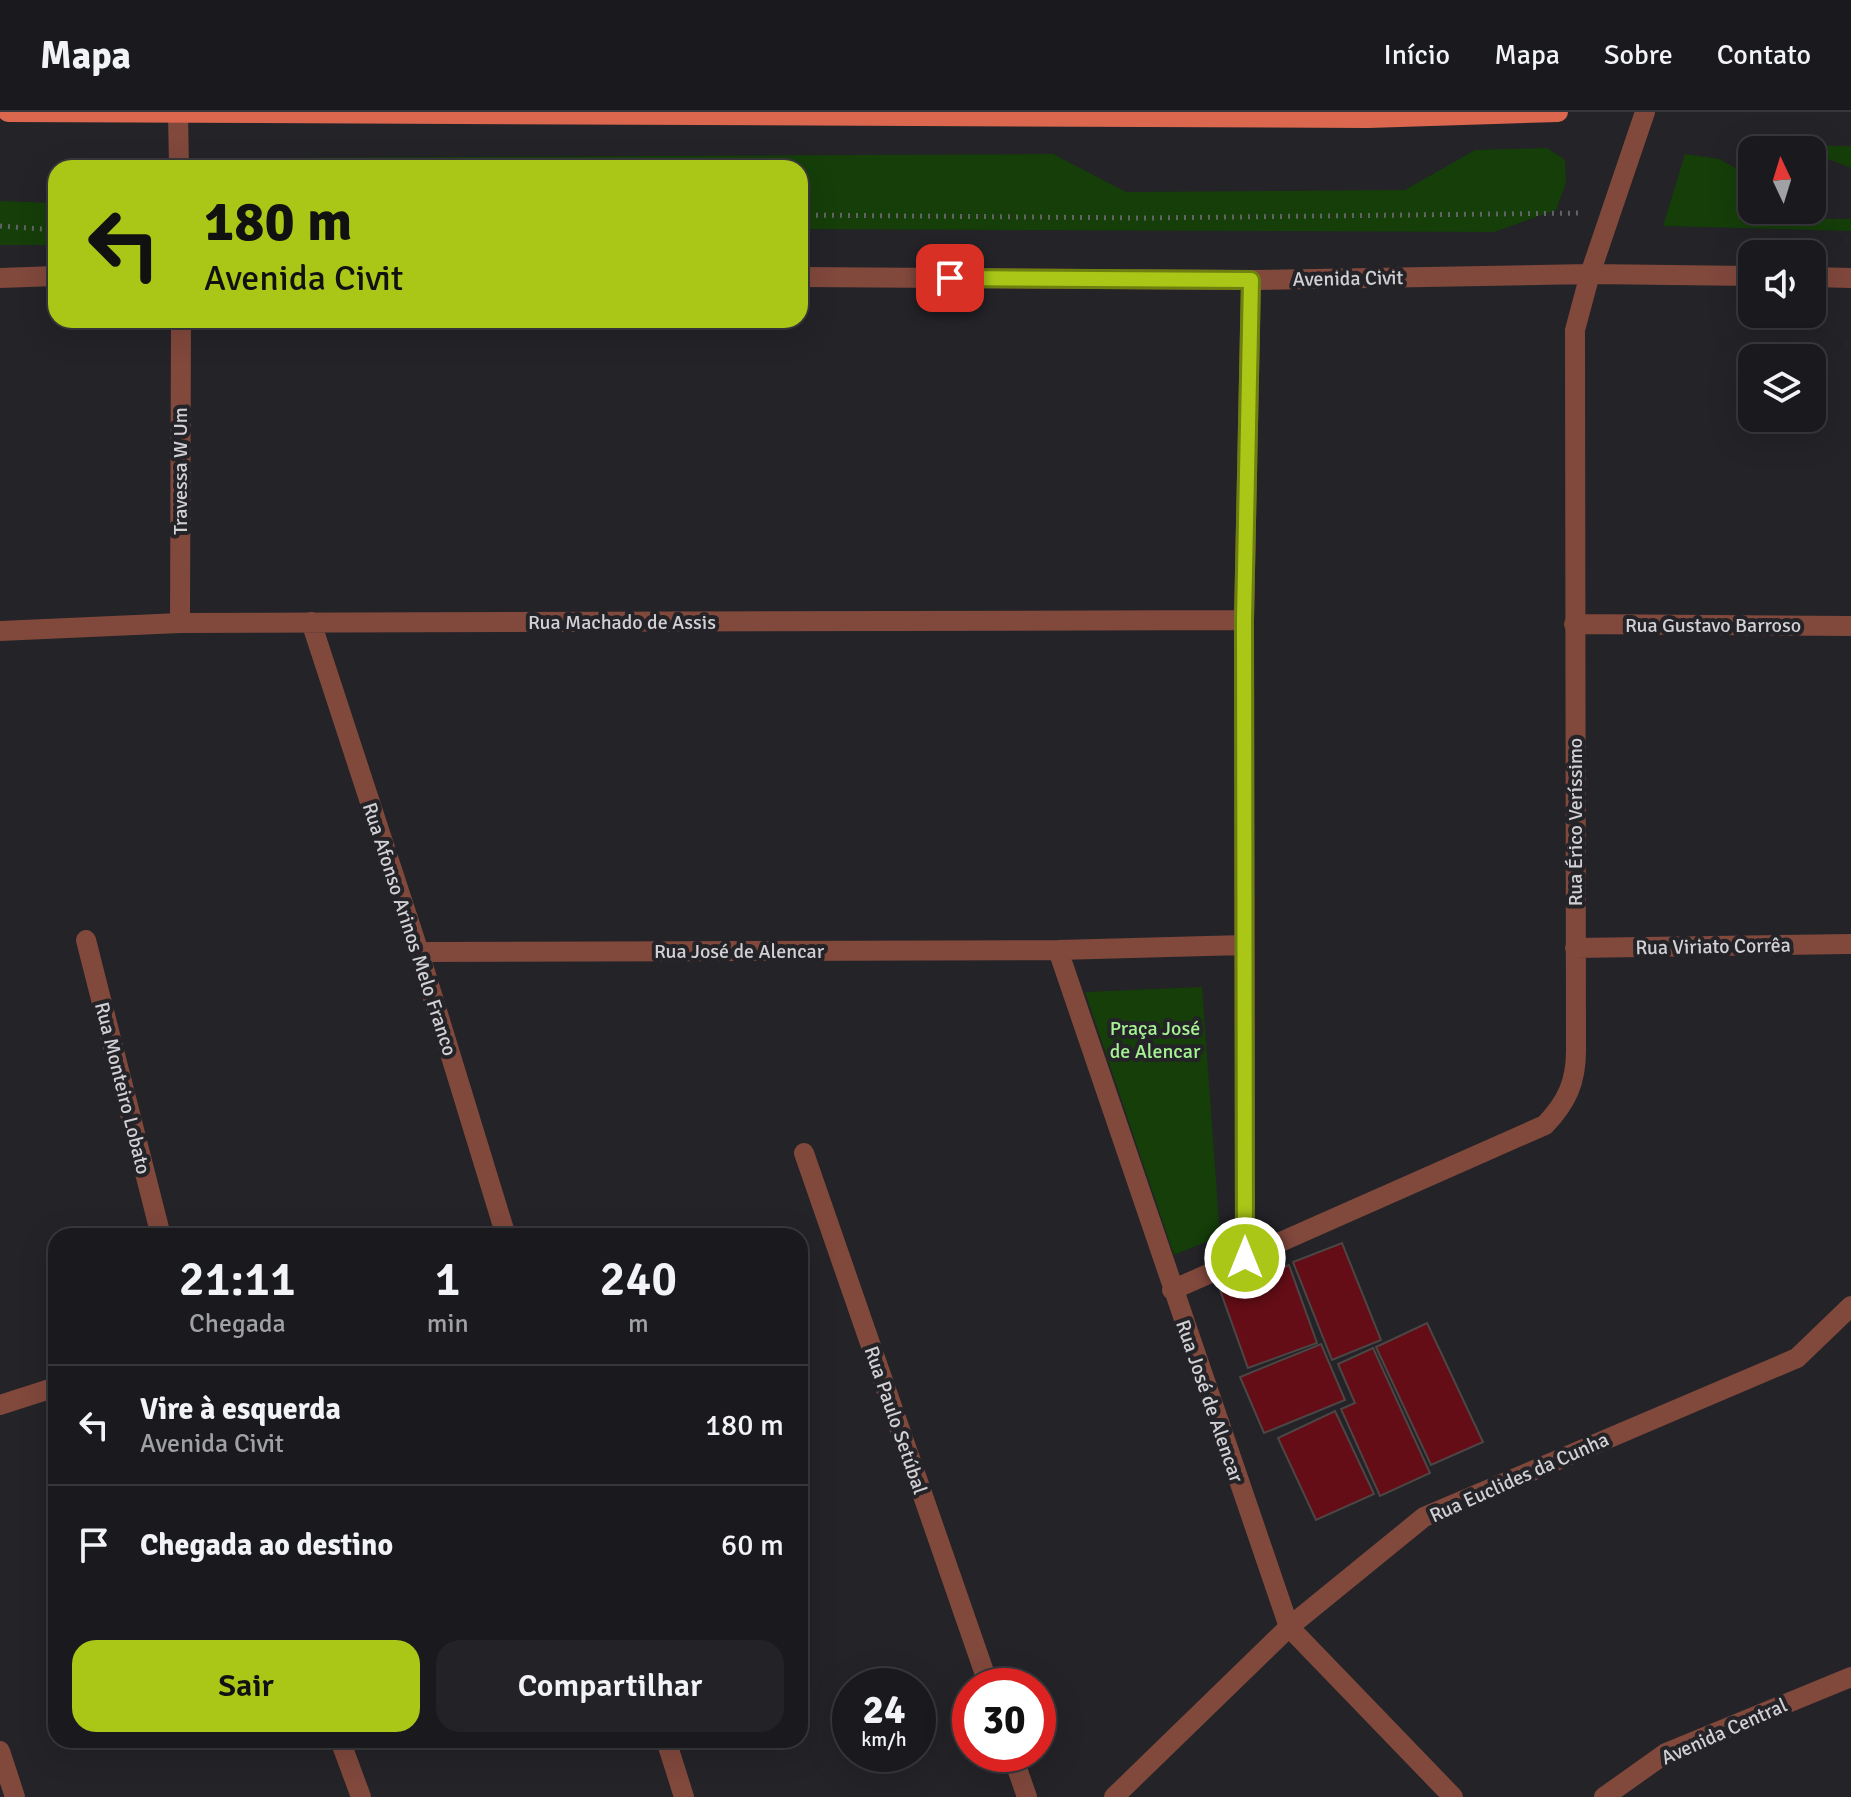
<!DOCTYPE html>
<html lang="pt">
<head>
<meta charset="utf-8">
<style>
	:root { --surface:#1a1a1e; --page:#232327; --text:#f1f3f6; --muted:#9fa1a4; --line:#38383c; --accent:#aac718 }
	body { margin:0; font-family:Signika,sans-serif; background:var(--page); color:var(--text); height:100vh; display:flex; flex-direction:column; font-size:30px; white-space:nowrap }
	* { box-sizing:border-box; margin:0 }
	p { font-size:26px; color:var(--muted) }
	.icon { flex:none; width:44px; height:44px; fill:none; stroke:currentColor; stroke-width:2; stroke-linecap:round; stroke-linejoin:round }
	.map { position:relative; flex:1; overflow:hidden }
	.panel { position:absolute; left:48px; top:1116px; width:760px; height:520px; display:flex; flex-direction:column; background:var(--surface); border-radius:24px; box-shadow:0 8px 32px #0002,0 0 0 2px var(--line) }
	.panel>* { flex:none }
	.banner { position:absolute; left:48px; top:48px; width:760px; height:168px; border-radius:24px; box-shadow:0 8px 32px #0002,0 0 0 2px var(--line); background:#aac718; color:#111; overflow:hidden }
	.needle { width:52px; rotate:356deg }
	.controls { position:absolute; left:1738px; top:24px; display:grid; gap:16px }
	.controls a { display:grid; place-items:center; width:88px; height:88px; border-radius:16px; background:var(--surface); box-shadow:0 8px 32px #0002,0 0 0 2px var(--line); font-size:40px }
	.speed { position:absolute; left:832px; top:1556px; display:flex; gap:16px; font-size:40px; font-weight:700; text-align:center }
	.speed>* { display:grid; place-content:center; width:104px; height:104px; border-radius:50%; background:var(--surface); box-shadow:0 8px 32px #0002,0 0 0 2px var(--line); line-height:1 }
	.speed small { font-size:20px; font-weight:400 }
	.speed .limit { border:12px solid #d22; background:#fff; color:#111 }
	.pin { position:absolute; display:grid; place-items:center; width:68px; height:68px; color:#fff; margin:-34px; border-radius:16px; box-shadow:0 4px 12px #0006 }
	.me { position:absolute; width:88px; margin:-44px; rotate:0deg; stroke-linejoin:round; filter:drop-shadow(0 0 6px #0008) }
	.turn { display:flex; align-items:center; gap:28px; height:168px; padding:0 24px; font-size:36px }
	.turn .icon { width:104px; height:104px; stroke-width:2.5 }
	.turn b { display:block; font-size:56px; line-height:68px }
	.eta { display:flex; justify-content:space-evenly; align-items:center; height:136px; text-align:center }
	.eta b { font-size:48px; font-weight:600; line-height:56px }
	.button { display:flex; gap:16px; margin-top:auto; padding:16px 24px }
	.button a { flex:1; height:92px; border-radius:24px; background:var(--accent); color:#111; font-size:32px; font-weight:600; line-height:92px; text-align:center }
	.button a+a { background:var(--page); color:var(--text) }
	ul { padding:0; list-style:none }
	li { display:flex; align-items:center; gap:24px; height:120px; padding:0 24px; border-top:2px solid var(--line) }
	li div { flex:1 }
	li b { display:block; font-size:30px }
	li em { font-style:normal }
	header { display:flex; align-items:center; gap:48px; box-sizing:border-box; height:112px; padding:0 40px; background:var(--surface); border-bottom:2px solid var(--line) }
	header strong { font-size:38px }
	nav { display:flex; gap:44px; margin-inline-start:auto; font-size:28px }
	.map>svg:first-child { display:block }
	.green { fill:#153e09 }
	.building { fill:#640d16; stroke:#4c4645; stroke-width:2 }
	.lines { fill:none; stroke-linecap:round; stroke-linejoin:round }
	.path { stroke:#636367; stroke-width:5; stroke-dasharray:2 6; stroke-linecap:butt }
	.minor { stroke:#81483c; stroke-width:20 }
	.major { stroke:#dc674f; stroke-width:20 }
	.route-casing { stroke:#6e8110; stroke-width:20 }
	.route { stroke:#aac718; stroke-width:14 }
	.labels { text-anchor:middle; stroke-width:8; stroke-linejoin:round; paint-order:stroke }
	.street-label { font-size:20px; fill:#d1d1d5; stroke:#232328 }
	.park-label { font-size:20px; fill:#a5f292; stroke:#232328 }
</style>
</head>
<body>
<header>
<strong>Mapa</strong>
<nav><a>Início</a><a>Mapa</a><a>Sobre</a><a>Contato</a></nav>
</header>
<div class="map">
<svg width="1851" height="1685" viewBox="0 0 1851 1685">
	<rect width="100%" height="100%" fill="#232328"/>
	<path class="green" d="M1796,34H1851V56Z
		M1547,36L1565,48L1566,71L1556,98L1494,120L800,117V56H237L250,46L1053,42L1126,80L1405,78L1475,38Z
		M1685,42L1719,47L1752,65V98H1810L1827,107H1851V119L1663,114Z
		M0,89L56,91V133H0Z
		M1202,875L1220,1124L1174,1143L1085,880Z"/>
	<path class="building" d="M1342,1131L1381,1228L1332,1248L1293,1150Z
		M1289,1153L1317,1231L1248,1256L1220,1178Z
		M1427,1211L1483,1330L1431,1353L1376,1235Z
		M1321,1232L1345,1288L1264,1321L1240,1265Z
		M1373,1236L1430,1361L1380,1384L1341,1297L1355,1291L1338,1252Z
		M1335,1299L1374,1382L1316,1408L1278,1326Z"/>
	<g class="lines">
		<path class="path" d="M800,103L1144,106L1581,101
			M0,114L56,118"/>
		<path class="minor" d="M178,0L179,56
			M800,165L1251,168L1590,162L1752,164
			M1812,165L1851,166
			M0,166L56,164
			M311,510L419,840L506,1124
			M180,511L181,208
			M1574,512L1851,514
			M0,519L180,511L1244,508
			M86,828L161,1124
			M1575,836L1851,832
			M1058,838L1289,1515L1453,1685
			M419,840L1058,838L1244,833
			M804,1041L989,1574
			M1245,1146L1244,508L1251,168
			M1172,1178L1545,1013C1567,990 1576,970 1576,939L1575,218L1590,162L1645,0
			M0,1293L56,1275
			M340,1628L361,1685
			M666,1628L684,1685
			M0,1639L15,1685
			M1012,1642L1027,1685
			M1114,1685L1289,1515L1424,1405L1797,1246L1851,1194
			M1604,1685L1666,1641L1851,1565"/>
		<path class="major" d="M8,0L1368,6L1558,0"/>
	</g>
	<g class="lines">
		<defs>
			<path id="route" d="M950,166L1251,168L1244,508L1245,1146"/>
		</defs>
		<use href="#route" class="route-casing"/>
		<use href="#route" class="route"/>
	</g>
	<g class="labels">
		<g class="street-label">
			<text transform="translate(1348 166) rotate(-1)" y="7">Avenida Civit</text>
			<text transform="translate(180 359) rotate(-90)" y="7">Travessa W Um</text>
			<text x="622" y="517">Rua Machado de Assis</text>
			<text x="1713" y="520">Rua Gustavo Barroso</text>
			<text transform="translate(1575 710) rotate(-90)" y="7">Rua Érico Veríssimo</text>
			<text transform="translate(410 817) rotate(72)" y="7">Rua Afonso Arinos Melo Franco</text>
			<text transform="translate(1713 834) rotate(-1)" y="7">Rua Viriato Corrêa</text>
			<text x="739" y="846">Rua José de Alencar</text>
			<text transform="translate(123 976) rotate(76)" y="7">Rua Monteiro Lobato</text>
			<text transform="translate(1210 1289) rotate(71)" y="7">Rua José de Alencar</text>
			<text transform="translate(896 1308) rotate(71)" y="7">Rua Paulo Setúbal</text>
			<text transform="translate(1519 1365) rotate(-24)" y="7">Rua Euclides da Cunha</text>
			<text transform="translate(1724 1619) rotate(-24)" y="7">Avenida Central</text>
		</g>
		<g class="park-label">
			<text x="1155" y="923">Praça José<tspan x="1155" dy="23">de Alencar</tspan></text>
		</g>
	</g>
</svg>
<div class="controls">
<a><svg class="needle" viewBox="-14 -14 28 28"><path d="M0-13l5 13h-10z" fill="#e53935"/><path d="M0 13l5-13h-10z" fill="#9fa1a4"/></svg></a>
<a><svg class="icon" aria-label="sound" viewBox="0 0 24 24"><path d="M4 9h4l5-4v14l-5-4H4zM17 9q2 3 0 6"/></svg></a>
<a><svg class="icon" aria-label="layers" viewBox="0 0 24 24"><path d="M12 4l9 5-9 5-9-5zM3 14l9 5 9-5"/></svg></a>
</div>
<div class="speed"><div>24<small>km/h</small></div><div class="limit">30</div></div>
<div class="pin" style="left:950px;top:166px;background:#d93025"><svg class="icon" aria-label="arrive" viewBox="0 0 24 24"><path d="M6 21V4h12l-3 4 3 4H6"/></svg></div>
<svg class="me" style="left:1245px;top:1146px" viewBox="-20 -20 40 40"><circle r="17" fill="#aac718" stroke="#fff" stroke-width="3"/><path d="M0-11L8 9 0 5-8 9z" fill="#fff"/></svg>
<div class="banner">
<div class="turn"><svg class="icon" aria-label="left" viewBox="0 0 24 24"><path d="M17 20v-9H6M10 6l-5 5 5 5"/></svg><div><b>180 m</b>Avenida Civit</div></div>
</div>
<section class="panel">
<div class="eta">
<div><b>21:11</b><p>Chegada</p></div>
<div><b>1</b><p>min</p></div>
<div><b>240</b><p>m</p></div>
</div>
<ul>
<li><svg class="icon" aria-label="left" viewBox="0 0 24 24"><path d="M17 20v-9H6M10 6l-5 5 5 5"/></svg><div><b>Vire à esquerda</b><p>Avenida Civit</p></div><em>180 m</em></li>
<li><svg class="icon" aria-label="arrive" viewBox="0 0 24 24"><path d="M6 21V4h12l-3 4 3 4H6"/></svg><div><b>Chegada ao destino</b></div><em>60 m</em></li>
</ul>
<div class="button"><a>Sair</a><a>Compartilhar</a></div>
</section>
</div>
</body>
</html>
